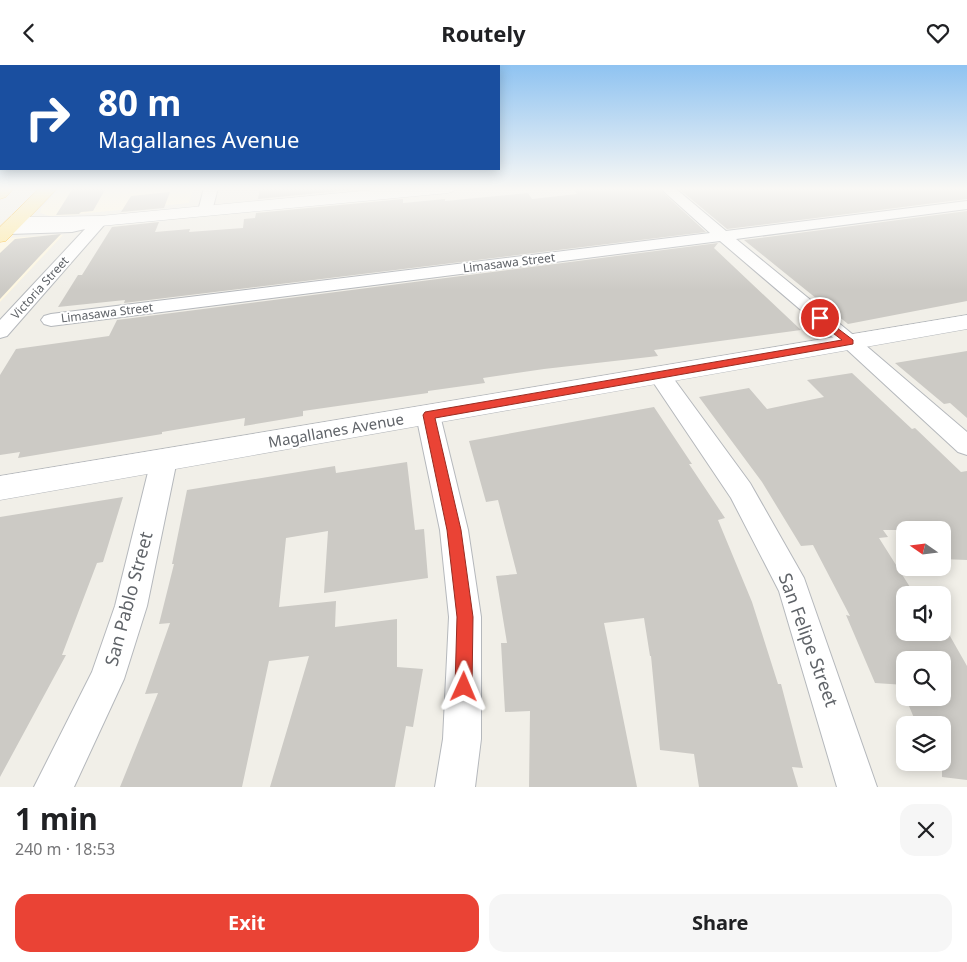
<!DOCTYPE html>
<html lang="en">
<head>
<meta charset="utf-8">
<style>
	:root { --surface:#fff; --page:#f6f6f6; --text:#202124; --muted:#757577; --accent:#ea4335 }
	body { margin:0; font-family:"Noto Sans",sans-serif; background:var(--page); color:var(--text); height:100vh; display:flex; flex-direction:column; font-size:19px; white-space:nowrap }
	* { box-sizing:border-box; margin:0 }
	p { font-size:16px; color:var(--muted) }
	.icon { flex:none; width:28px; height:28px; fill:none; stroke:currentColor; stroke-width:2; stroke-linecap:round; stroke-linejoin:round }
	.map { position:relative; height:722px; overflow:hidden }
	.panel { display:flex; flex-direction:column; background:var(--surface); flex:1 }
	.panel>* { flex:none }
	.banner { position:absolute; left:0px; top:0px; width:500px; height:105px; box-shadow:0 2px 12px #0003; background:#1a4fa0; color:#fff; overflow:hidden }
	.needle { width:32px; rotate:284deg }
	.tools { position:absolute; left:896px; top:456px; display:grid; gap:10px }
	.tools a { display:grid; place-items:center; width:55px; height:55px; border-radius:10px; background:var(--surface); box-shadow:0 2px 12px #0003; font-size:25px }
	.pin { position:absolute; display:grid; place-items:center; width:42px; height:42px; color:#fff; margin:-21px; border:2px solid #fff; border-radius:50%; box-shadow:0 1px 5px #0007 }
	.me { position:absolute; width:55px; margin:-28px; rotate:1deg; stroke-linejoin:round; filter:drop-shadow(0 0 4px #0008) }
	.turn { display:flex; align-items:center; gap:18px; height:105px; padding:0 15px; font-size:22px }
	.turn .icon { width:65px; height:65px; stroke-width:2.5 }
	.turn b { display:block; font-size:35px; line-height:42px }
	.round { display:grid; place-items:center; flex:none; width:52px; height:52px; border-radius:15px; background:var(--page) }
	.headline { display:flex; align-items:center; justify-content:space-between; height:85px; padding:0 15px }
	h1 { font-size:30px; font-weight:700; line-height:38px }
	.primary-button { display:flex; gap:10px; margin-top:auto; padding:10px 15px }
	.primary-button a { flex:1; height:58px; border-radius:15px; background:var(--accent); color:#fff; font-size:20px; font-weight:700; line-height:58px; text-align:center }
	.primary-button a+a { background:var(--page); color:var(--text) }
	header { display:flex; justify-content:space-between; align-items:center; height:65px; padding:0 15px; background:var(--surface); font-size:22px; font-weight:700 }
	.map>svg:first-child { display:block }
	.commercial { fill:#fef7e0 }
	.building { fill:#cccac5 }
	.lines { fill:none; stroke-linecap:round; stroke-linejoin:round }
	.minor-casing { stroke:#b5b8bc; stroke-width:2 }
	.tertiary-casing { stroke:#b5b8bc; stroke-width:1 }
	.trunk-casing { stroke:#f9ab00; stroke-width:1 }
	.minor { fill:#fff; fill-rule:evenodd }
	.tertiary { fill:#fff; fill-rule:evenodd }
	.trunk { fill:#feeaa1; fill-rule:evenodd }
	.route { fill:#ea4335; stroke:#982c22 }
	.labels { text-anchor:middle; stroke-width:4; stroke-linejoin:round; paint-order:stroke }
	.far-street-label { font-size:12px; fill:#5f6368; stroke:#fff }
	.street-label { font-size:15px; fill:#5f6368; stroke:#fff }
	.near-street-label { font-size:18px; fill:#5f6368; stroke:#fff }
</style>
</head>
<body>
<header><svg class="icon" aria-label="back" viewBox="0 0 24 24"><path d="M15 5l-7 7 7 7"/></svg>Routely<svg class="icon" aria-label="heart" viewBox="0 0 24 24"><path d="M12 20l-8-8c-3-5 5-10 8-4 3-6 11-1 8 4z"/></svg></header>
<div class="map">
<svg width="967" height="722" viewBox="0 0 967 722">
	<rect width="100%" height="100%" fill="#f1efe8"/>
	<path class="commercial" d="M61,123H193L189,138L69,150L50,151L40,148L41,143Z
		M63,170L0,237V178L5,173Z"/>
	<path class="building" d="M73,123H106L93,146L81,147L79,149L56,150Z
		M260,123H368L258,134Z
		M572,123H658L706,167L124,238L125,235L58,242L78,210H82L112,162L159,157L155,167L190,164L189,167L243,163L244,154L255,153L256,148L403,134V138L445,134V136L528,128L532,134L577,129Z
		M678,123H967V134L727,164Z
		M170,127L164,143L121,147L131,131Z
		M967,146V236L848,259L744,175Z
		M61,169L38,193L0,234V188L15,174Z
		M718,178L714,183L801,265L654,285L658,291L544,304L483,313L485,318L428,326V328L303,346V351L244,361L245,353L162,367V369L18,393L20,387L0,390V310L16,284L109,271L117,255Z
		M967,286V353L950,338L944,339L895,298Z
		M852,308L912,364L915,363L961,407L967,406V495L942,494V465H883L888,472L879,473L915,530H905V568H939L942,573V557L967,601V715L942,712V660H917L906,634L942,637V595H905V620L875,618L846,550L850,551L813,480L801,481L762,417L699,332L749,323L767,344L824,332L807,315Z
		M654,342L692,399H689L725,453L718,455L752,537L778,619H781L803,703L792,702L798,722H699L694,689L660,685L651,591H650L644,553L604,558L637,722H529L530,646L505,647L501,578H507L496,511L517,509L498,435L486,437L469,376Z
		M407,397L415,465L424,464L428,513L324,528L328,466L286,473L279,542L336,536L335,562L397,554V602L423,604L413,662L406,661L395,722H270L309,591L269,596L242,722H120L158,628L145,629L170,558L159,559L174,499H172L187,425L335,401L336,408Z
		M123,432L103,497L97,498L62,590H66L0,712V452Z"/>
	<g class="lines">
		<defs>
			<path id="minor" d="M204,123H218L212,146L210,149H200L198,146Z
				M660,123H675L726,166L967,136V144L736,174L857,273L967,367V390L958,387L843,281L720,176L51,261L44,259L41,255L44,251L51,249L710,168Z
				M100,152L105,153L107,156L105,159L7,271L0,273V255L85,164L72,167L9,169L4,167L1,164L4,161L72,157Z
				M660,304L668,306L750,418L804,513L877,722H837L779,526L731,433L649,311L652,306Z
				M428,342L436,344L440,350L468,465L481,552V674L475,722H435L443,674L449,552L440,465L416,350L420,344Z
				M164,385L173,388L177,395L147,541L124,614L74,722H34L92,607L115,541L151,395L155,388Z"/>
			<path id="tertiary" d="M393,123H456L454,126L448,128L100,161L31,162L12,158L9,154L12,150L18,149L31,152L100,151Z
				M967,250V264L0,435V411Z"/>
			<path id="trunk" d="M0,123H14L6,132L0,134Z
				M40,123H58L6,176L0,177V162Z"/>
		</defs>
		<use href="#minor" class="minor-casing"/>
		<use href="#tertiary" class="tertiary-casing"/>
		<use href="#trunk" class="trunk-casing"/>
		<use href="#minor" class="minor"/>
		<use href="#tertiary" class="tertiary"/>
		<use href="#trunk" class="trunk"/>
	</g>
	<linearGradient id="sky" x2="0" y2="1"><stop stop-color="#8fc3f1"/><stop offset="0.55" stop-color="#f9f8f5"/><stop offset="1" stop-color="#f9f8f5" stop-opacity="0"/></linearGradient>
	<rect width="967" height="225" fill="url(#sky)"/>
	<path class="route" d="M820,250L853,275V279L435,353L461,465L473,552L472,622L469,628L464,630L458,628L455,622L457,552L447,465L423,350L425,347L842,275L816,255L815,253Z"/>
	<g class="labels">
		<g class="far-street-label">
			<text transform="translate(509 198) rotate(-7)" y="4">Limasawa Street</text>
			<text transform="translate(40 223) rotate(-48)" y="4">Victoria Street</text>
			<text transform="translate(107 248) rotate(-7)" y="4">Limasawa Street</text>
		</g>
		<g class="street-label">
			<text transform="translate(336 366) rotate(-10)" y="5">Magallanes Avenue</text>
		</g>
		<g class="near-street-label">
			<text transform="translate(129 534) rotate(-75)" y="6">San Pablo Street</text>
			<text transform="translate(808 575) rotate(70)" y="6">San Felipe Street</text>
		</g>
	</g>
</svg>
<div class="tools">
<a><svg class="needle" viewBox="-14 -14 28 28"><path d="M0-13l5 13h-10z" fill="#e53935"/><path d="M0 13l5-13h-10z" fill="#757577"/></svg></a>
<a><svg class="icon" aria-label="sound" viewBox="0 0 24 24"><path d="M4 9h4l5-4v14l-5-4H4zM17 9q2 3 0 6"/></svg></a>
<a><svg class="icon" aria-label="search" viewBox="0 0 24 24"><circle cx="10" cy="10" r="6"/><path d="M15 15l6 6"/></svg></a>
<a><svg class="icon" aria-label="layers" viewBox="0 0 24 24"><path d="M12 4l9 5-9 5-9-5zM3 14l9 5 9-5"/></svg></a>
</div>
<div class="pin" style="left:820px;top:253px;background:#d93025"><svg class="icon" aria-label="arrive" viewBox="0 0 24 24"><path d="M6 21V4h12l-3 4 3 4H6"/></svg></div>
<svg class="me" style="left:464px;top:622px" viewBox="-20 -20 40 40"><path d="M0-17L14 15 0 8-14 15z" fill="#ea4335" stroke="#fff" stroke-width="4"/></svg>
<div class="banner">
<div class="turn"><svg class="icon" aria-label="right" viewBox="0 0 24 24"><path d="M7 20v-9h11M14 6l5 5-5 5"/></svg><div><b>80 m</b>Magallanes Avenue</div></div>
</div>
</div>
<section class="panel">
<div class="headline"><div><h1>1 min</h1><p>240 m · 18:53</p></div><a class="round"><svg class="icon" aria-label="close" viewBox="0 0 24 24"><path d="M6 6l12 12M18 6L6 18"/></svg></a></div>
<div class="primary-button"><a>Exit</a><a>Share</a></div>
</section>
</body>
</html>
